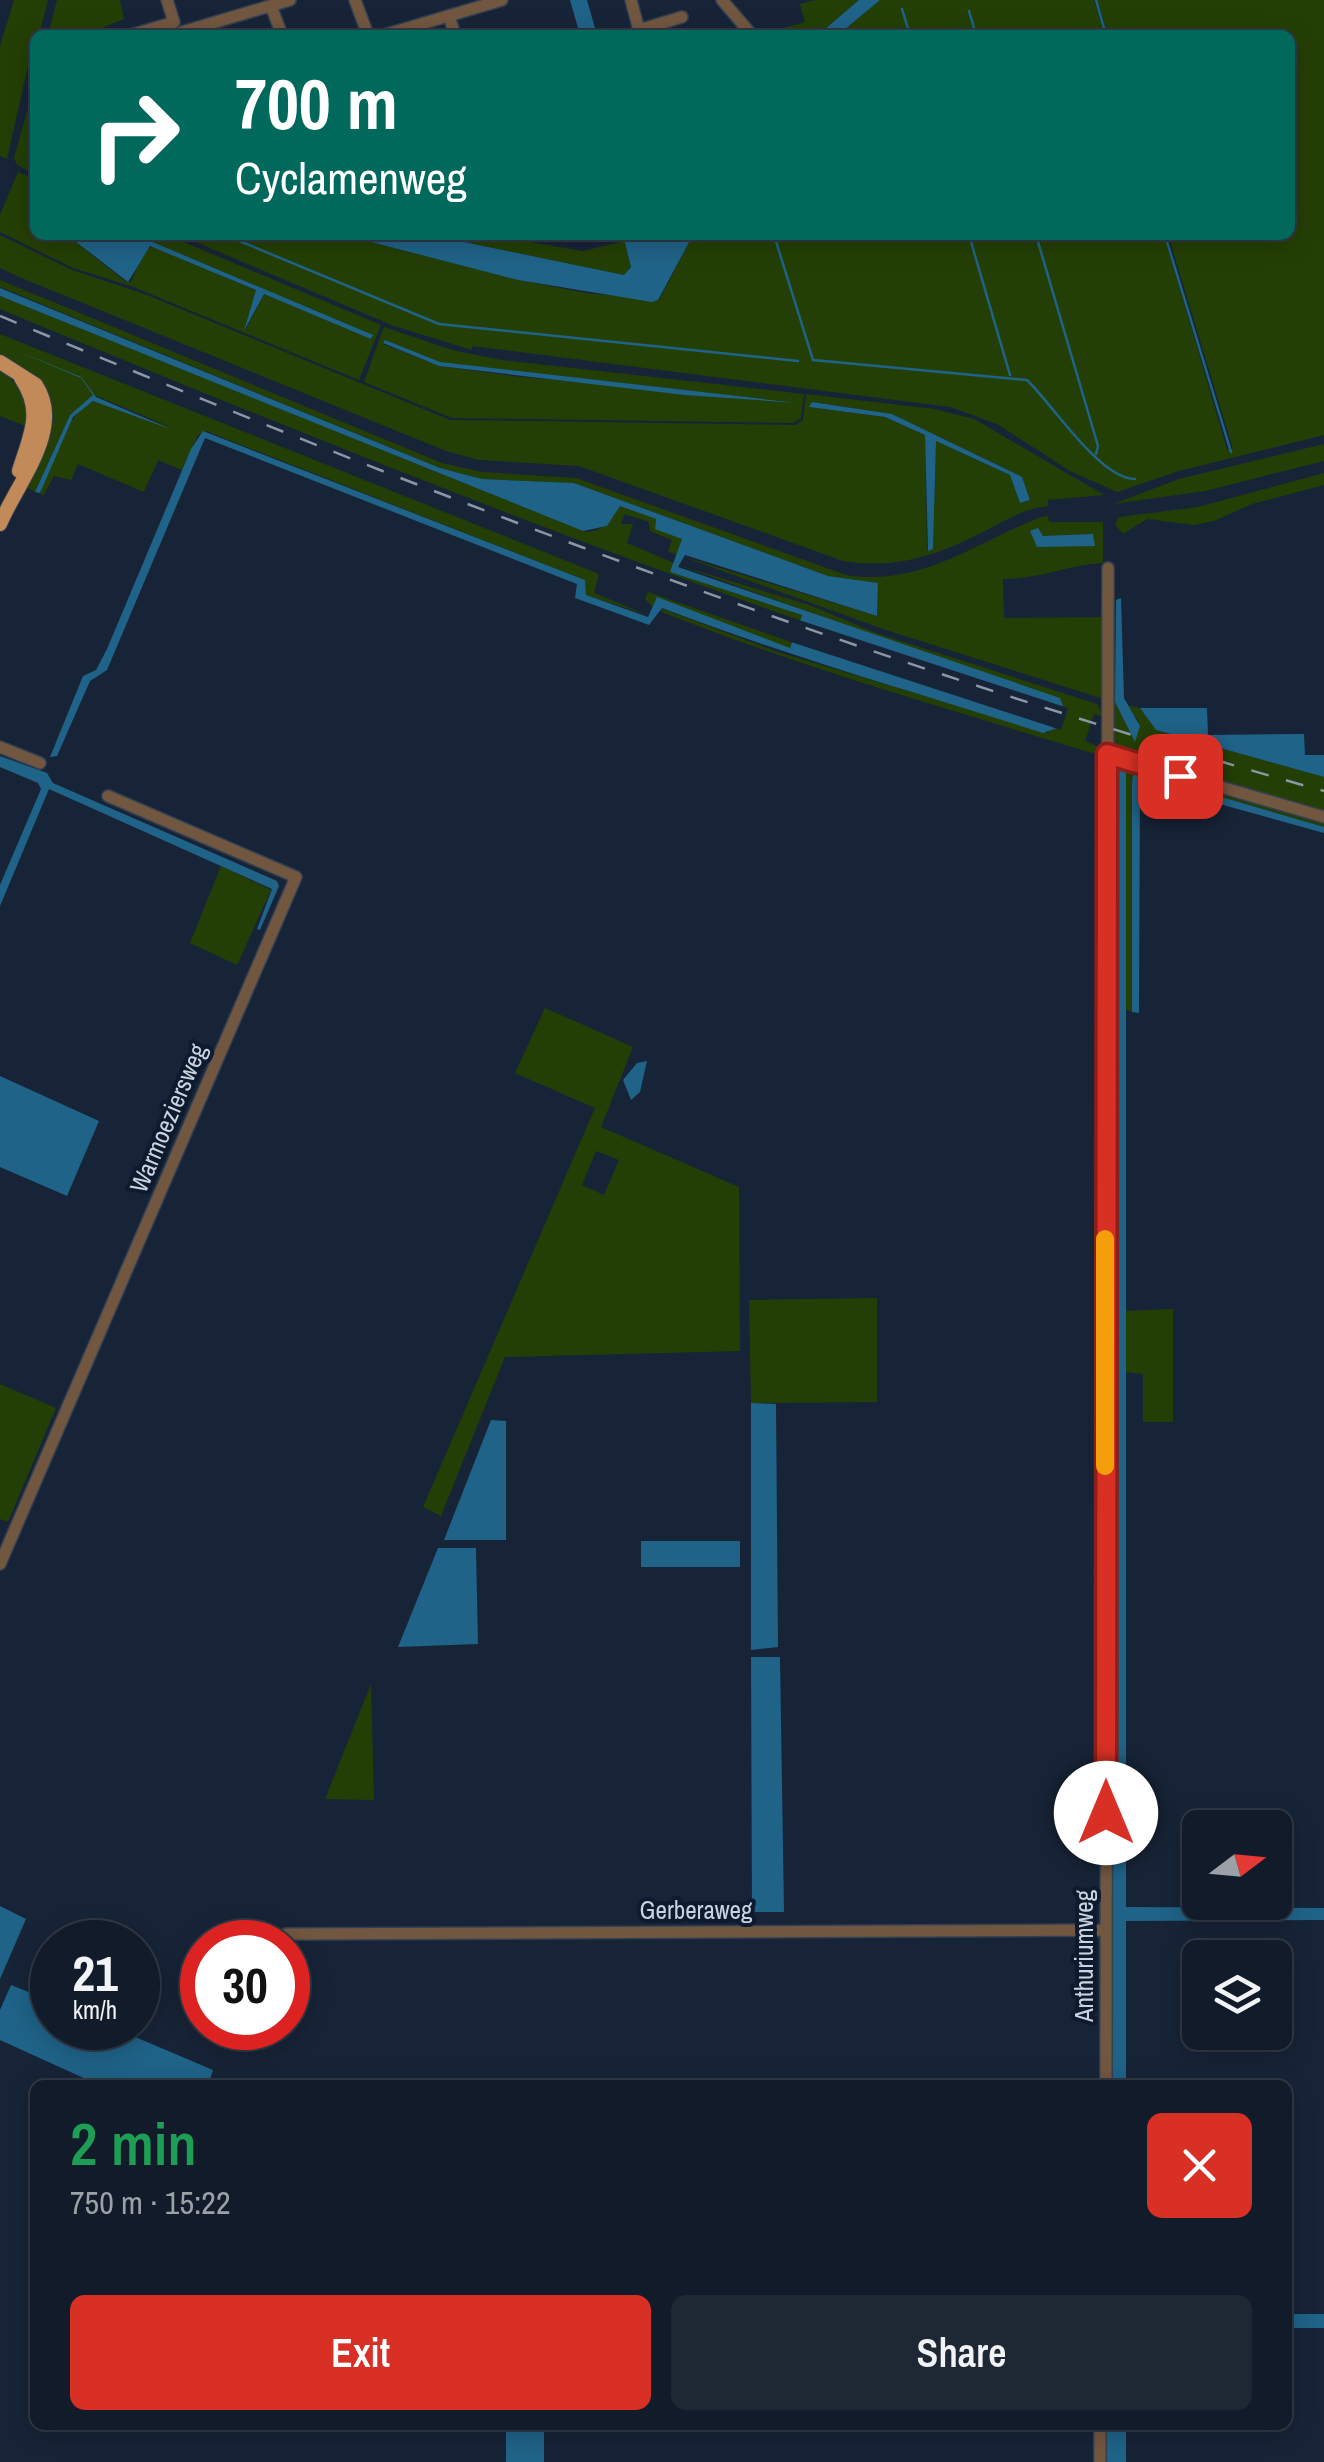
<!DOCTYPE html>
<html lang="en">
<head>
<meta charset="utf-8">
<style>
	:root { --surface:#111b29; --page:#1e2835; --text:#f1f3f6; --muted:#9ca1a8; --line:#303946; --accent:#d93025 }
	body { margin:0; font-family:"Archivo Narrow",sans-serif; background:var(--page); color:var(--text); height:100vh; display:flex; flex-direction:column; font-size:38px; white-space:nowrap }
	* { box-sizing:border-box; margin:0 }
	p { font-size:32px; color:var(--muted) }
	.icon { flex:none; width:55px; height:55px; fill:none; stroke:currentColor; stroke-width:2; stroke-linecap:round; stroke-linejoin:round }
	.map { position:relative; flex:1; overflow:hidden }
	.details { position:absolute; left:30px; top:2080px; width:1262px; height:350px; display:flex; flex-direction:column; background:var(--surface); border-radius:15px; box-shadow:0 5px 25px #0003,0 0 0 2px var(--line) }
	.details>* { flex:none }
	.hud { position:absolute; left:30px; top:30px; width:1265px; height:210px; border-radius:15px; box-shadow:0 5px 25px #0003,0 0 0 2px var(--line); background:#00695c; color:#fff; overflow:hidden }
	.needle { width:65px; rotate:74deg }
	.fabs { position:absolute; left:1182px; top:1810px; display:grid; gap:20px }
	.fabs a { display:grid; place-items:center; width:110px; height:110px; border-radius:15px; background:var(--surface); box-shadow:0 5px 25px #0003,0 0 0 2px var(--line); font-size:50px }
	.speed { position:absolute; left:30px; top:1920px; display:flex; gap:20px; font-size:50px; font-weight:700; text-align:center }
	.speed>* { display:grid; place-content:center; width:130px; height:130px; border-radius:50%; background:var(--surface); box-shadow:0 5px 25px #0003,0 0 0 2px var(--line); line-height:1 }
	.speed small { font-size:25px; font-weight:400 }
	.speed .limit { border:15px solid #d22; background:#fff; color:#111 }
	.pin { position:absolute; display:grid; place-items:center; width:85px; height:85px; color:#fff; margin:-42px; border-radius:20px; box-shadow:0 5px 15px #0006 }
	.me { position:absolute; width:110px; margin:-55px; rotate:0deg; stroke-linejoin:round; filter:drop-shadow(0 0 8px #0008) }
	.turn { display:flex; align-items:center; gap:35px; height:210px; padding:0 40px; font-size:45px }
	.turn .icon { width:130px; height:130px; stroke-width:2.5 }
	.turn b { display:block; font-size:70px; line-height:85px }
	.round { display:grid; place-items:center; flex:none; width:105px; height:105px; border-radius:15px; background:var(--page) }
	.overview { display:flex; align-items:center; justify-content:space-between; height:170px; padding:0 40px }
	h1 { font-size:60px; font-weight:600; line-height:75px; color:#1e9e55 }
	.button { display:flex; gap:20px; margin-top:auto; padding:20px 40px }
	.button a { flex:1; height:115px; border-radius:15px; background:var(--accent); color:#fff; font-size:40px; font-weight:600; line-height:115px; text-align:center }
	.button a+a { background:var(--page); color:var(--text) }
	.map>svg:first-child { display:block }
	.green { fill:#243f05; fill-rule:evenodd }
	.water { fill:#1f6388 }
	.pier { fill:#172437 }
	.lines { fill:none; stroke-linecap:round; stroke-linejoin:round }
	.stream { stroke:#1f6388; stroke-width:2.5 }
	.minor-casing { stroke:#344052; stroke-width:14 }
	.major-casing { stroke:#344052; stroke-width:16 }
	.minor { stroke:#725740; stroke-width:11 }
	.major { stroke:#c28a59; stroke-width:14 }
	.rail { stroke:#8c97a6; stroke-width:2.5; stroke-dasharray:18 18; stroke-linecap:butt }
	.route-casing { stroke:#8d1f18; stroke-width:25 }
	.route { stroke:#d93025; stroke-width:18 }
	.slow { stroke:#f59e0b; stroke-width:18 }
	.labels { text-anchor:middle; stroke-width:8; stroke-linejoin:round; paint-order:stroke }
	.street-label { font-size:25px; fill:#cad3e0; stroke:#0e1a2d }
</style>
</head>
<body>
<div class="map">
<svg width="1324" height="2462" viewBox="0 0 1324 2462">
	<rect width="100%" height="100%" fill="#172437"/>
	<path class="green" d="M14,0H48L39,35H35L7,159L0,156V46Z
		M57,0H120L124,19L85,35H48Z
		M815,0H859L818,35L761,34L805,22L800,4Z
		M880,0H1094L1105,35H838Z
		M1097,0H1324V435L1179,471L1117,492L1070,471L997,424L950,407L472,346V350L394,326L179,235H344L518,280L586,293L659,300L693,235H1164L1227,449H1233L1168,235H1290V35H1108Z
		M35,83V174L17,165L14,158Z
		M18,172L35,179V235H67L126,282H131L145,248L155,247L257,291L245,331L264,294L372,339V335L136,235H167L381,325L359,380L131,286L73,268L0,232V215Z
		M0,235L72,270L147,295L450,420L796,425L803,420L806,394L934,409L974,419L1104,495L1048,500V506C1026,508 1008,519 989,529C940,554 899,570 843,561L579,466L479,460L446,451L19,277L0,268ZM812,402L892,414L1022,477L1030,500L1020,503L1010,475L936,441L933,549H927L925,435L885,417L809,407Z
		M430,235H520L523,241L583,251L625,241L631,267L624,275Z
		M0,280L442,463L482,472L576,478L846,575C922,587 974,543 1041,517L1048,516L1049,522H1103V563C1066,565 1041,579 1003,579L1004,618L1104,617V699L886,630L681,556L877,616L878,583L828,576L574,483L482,479L440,468L0,287Z
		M0,296L583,531C604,534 609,519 620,506L656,519L655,527L682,538L677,555L668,551L672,540L650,531L649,522L625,514L621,524H633L627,543L674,563L670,572L802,614L790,649L657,598L653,607L645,599L648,592L788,641L796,619C527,525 263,418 0,309Z
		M384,327L452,350L501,360L804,394L801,418L793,423L452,418L364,382ZM385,340L437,362L798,403L513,376L439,366L383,344Z
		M0,334L599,574L594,593L650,616L586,595L585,580L206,431L198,435L182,470L158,460L144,492L78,464L71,480L54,476L43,496L40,493C53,464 64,412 96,400L173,428L94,395L70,415L35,492L25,486L49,422L0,357Z
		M0,370C22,386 31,401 30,428L0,416Z
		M1324,444V461L1205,491L1113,504L1179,479Z
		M1324,473V485L1252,504L1214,521L1194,525L1147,519L1123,534L1115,525L1119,517L1198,507Z
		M678,565L812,606L876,633L1097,704L1104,717L1094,714L1085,741L1103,749L1092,753C948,709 802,668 662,612L660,608L778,652L1051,734L960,666Z
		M1112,696L1129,730L1139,722L1127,705L1140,708L1156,730L1324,777V827L1136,772L1132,784V1012L1124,1009L1126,770L1118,766L1111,1005Z
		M221,866L271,890L237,965L190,943Z
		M545,1008L633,1047L601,1127L739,1187L740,1351L505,1357L441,1516L423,1507L595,1108L515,1073ZM596,1151L619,1160L604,1195L582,1185Z
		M877,1298V1402L751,1403L749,1300Z
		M1173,1309V1422H1143V1374L1126,1372L1125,1311Z
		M0,1384L56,1408L8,1522L0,1519Z
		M371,1684L374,1800L325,1799Z"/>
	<path class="water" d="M570,0H587L597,35H580Z
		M859,0H880L838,35H818Z
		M67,235H136L373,335L371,339L264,294L244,331L256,290L150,246L128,282Z
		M344,235H430L624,275L631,267L623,235L673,242L680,235H693L658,300L652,302L518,280Z
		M0,288L440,468L482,479L574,483L828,576L878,583L877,616L685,555L678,567L1060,698L1063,706L1057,728L1043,733C915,692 787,656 662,608L649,625L575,598L577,584L205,438L107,670L90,681L57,756L50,757L83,676L96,670L107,649L191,449L203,431L585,580L586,595L648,617L657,597L790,648L802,615L670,572L682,539L655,529L656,519L620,506L607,526L583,531L0,296Z
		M385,340L440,362L798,403L685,395L439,366L383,343Z
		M10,348L81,377L96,397L173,430L93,401L73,417L40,493L35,492L70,415L93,395L81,378Z
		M812,402L892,414L1022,477L1030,500L1020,503L1010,475L936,441L933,549L928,551L925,435L885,417L809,407Z
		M1038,528L1043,536L1093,534L1095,546L1037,547L1030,531Z
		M1121,598L1124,698L1140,726L1135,742L1115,702L1116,600Z
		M1140,708H1207L1208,735L1304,734L1305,755H1324V777L1156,730Z
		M0,756L47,773L53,783L277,881L279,886L260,930L257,929L272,889L49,789L0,906V885L41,789L38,783L0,767Z
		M1118,766L1126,769V1907L1324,1908V1920L1126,1921V2085H1113V1046Z
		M1140,773L1324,827V833L1140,782L1139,1013L1132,1012V784L1133,774Z
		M647,1061L640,1092L631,1100L623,1080L637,1063Z
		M0,1076L99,1121L67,1196L0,1167Z
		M751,1403L776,1404L778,1647L751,1650Z
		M491,1420L506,1421V1540H444Z
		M641,1541H740V1567H641Z
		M438,1548H476L478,1644L398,1647Z
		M751,1657H780L784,1912H752Z
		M0,1906L26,1919L0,1979Z
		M11,1985L52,2001V2028H114L213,2070L208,2085H99L0,2040V2010Z
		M1288,2314H1324V2328H1288Z
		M506,2425H544V2462H506Z
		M1106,2425H1126V2462H1106Z"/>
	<path class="pier" d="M796,619L1068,708L1061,730L788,641Z"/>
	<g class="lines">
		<path class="stream" d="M1096,0L1106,35
			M902,9L910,35
			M969,11L976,35
			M225,235L439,324L798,361
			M774,235L813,360L1027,380C1053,405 1100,479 1135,479
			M969,235L1010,375
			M1036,235L1098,446L1096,454
			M1165,235L1231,452"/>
		<defs>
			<path id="minor" d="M167,0L174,22L168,24
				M355,0L368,35
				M631,0L640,34
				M722,0L752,35
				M271,6L282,35
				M449,16L455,35
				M639,30L682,17
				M131,35L168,24L172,35L290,0
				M384,35L502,0
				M0,747L40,763
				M1107,754L1324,817
				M0,1564L296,877L108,796
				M286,1934L1106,1930
				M1106,2085L1108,568
				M1100,2425V2462"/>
			<path id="major" d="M0,362L36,385C65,429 17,483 0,524
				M19,471C30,435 44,412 21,378"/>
		</defs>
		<use href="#minor" class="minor-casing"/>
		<use href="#major" class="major-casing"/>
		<use href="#minor" class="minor"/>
		<use href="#major" class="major"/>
		<path class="rail" d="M0,316C434,497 871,665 1324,791"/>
	</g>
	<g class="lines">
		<defs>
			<path id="route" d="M1106,1813L1107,754L1180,776"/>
		</defs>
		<use href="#route" class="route-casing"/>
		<use href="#route" class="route"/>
		<path class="slow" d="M1105,1239V1466"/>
	</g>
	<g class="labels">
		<g class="street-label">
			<text transform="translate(168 1118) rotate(-67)" y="9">Warmoeziersweg</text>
			<text x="696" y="1919">Gerberaweg</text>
			<text transform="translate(1084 1956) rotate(-90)" y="9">Anthuriumweg</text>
		</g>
	</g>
</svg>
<div class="fabs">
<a><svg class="needle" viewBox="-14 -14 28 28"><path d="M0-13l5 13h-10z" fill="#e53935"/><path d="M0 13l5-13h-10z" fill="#9ca1a8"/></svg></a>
<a><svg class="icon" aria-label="layers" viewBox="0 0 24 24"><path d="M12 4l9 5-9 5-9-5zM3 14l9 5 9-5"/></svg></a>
</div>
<div class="speed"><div>21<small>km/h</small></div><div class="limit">30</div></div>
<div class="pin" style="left:1180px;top:776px;background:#d93025"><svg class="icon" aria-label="arrive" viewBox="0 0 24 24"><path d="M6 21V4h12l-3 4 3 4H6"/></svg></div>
<svg class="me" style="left:1106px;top:1813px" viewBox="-20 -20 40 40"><circle r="19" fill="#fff"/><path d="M0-13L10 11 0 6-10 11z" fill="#d93025"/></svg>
<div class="hud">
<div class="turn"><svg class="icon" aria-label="right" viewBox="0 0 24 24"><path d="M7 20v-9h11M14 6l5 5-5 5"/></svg><div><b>700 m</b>Cyclamenweg</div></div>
</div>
<section class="details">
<div class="overview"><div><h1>2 min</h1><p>750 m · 15:22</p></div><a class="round" style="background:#d93025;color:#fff"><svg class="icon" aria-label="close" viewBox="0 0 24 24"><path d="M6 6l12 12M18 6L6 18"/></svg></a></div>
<div class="button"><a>Exit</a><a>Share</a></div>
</section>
</div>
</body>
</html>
